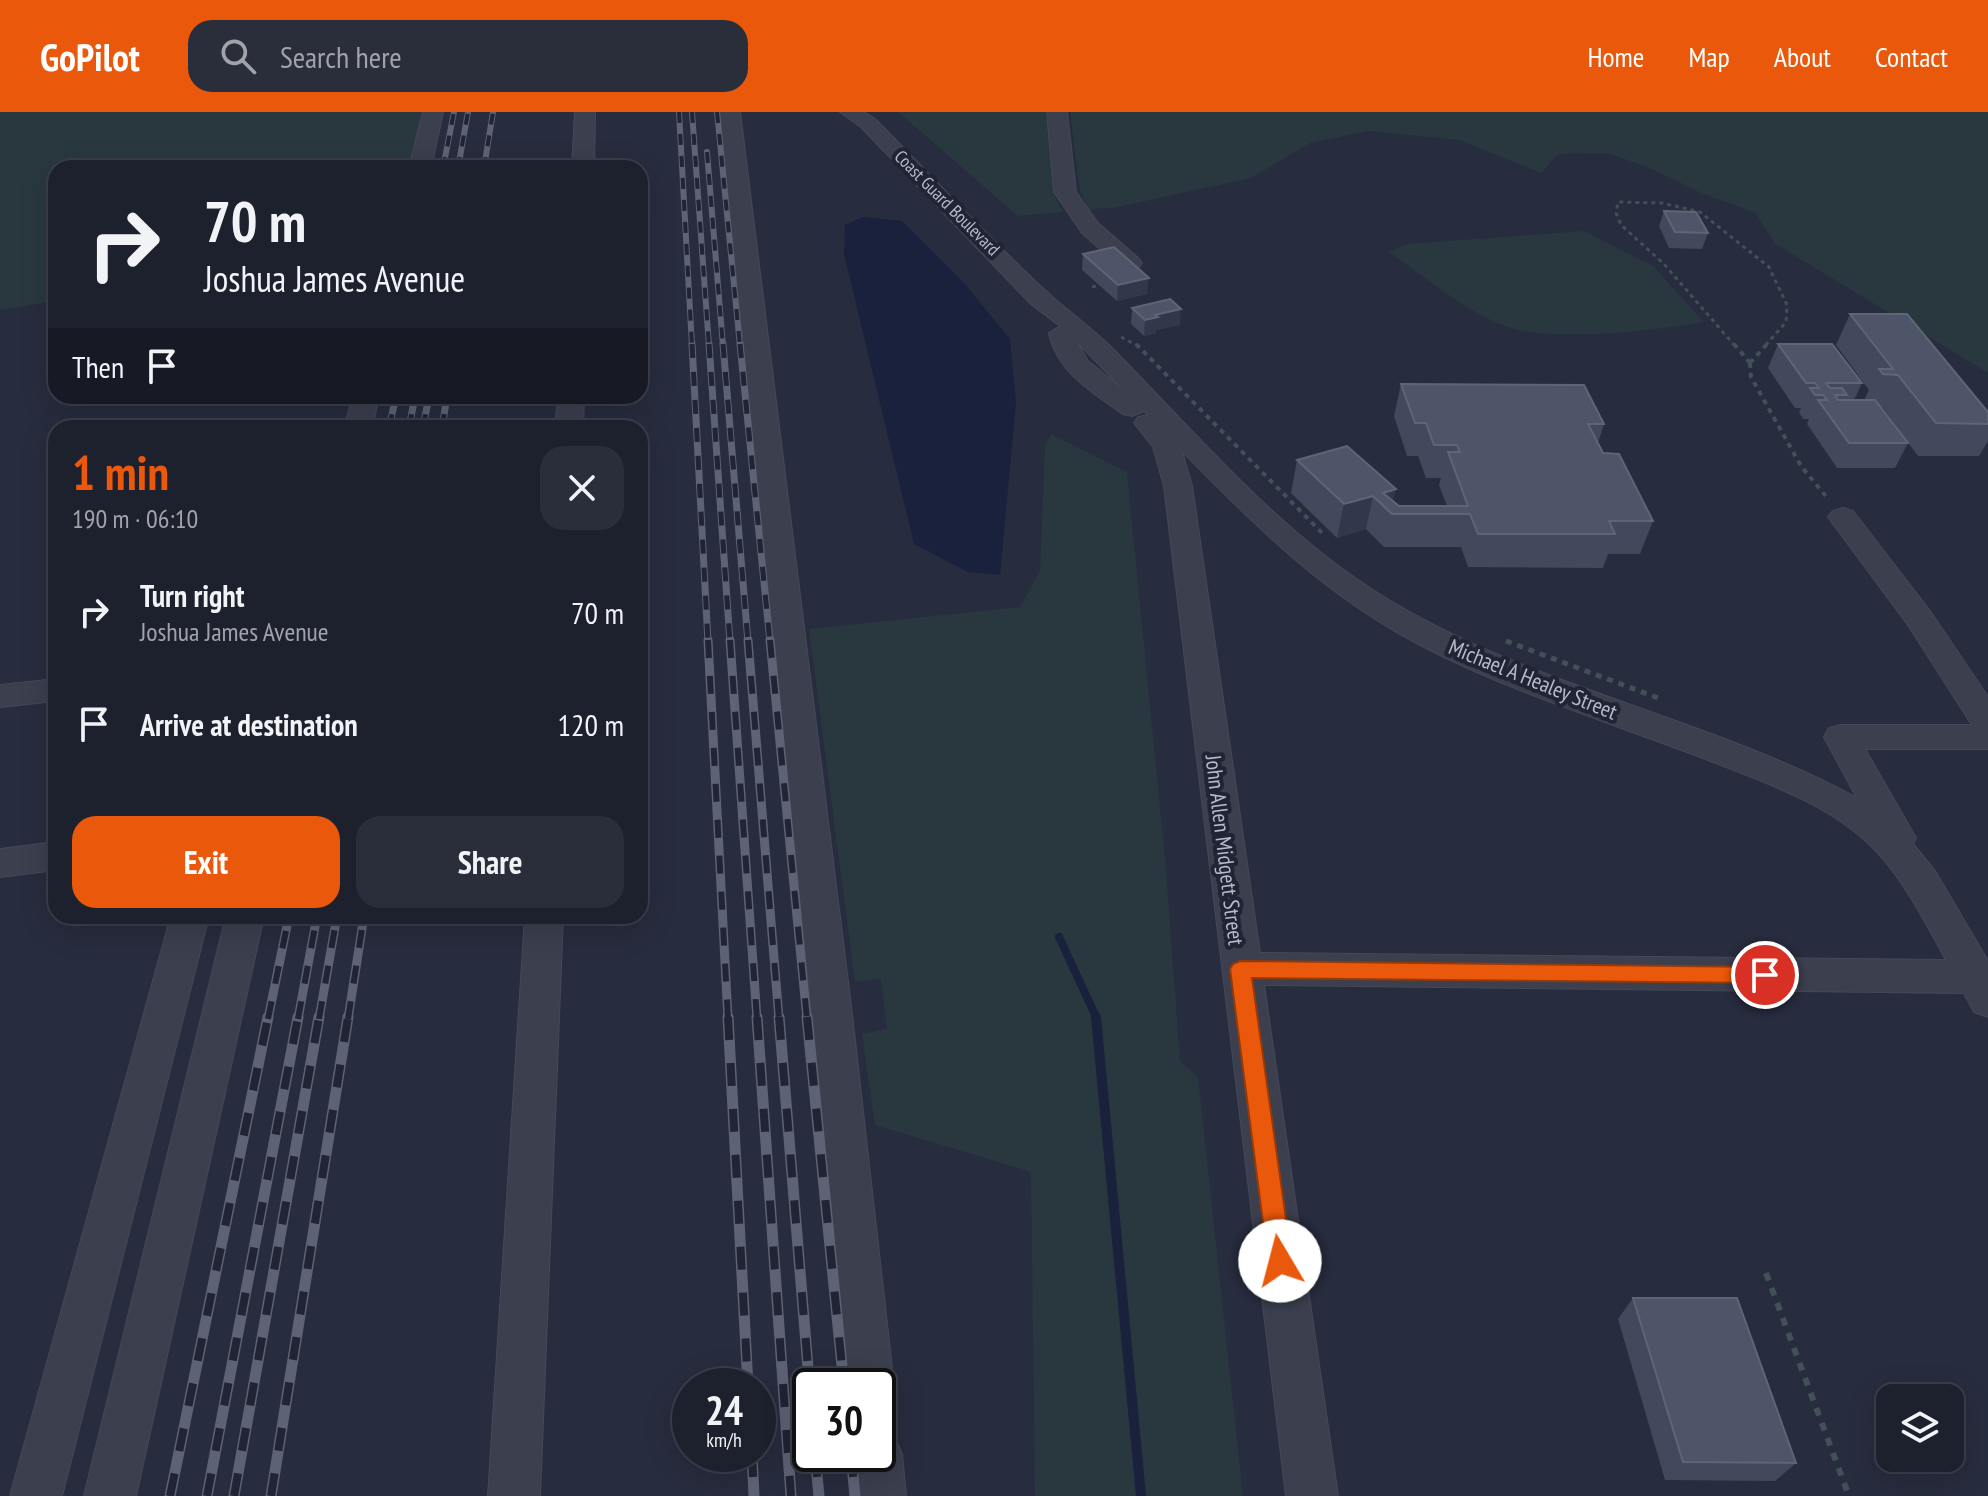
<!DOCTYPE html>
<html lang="en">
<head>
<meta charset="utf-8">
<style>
	:root { --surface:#1d212e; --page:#2a2e3a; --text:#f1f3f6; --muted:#a0a3aa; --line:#3b3e4a; --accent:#ea580c }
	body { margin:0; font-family:"PT Sans Narrow",sans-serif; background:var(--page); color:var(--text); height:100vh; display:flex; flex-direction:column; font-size:30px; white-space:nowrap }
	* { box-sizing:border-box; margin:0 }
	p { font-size:26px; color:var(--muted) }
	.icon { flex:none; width:44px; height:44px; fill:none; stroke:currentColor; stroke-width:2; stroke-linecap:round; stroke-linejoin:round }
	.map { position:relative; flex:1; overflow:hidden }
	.side { position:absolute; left:48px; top:308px; width:600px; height:504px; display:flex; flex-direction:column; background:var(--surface); border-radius:24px; box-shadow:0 8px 32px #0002,0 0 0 2px var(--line) }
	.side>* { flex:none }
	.top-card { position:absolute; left:48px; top:48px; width:600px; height:244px; border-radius:24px; box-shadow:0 8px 32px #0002,0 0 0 2px var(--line); background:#1d212e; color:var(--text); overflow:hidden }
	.controls { position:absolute; left:1876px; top:1272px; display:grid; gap:16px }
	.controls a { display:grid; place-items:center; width:88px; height:88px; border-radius:16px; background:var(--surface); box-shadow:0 8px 32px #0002,0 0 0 2px var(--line); font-size:40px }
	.speed { position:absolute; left:672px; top:1256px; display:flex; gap:16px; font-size:40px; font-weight:700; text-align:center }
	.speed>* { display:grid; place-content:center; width:104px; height:104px; border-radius:50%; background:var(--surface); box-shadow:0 8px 32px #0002,0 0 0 2px var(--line); line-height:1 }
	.speed small { font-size:20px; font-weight:400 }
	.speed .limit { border:4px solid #111; border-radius:12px; background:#fff; color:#111 }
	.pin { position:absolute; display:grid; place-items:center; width:68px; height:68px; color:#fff; margin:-34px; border:4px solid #fff; border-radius:50%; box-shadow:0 2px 8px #0007 }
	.me { position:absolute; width:88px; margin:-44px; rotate:352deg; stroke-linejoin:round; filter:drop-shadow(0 0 6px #0008) }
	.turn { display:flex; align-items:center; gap:28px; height:168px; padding:0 24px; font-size:36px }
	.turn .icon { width:104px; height:104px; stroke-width:2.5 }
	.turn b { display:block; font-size:56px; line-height:68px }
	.then { display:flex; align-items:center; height:76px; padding:0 24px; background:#0003; gap:16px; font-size:30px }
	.round { display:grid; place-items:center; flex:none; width:84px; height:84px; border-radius:24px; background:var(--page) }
	.head { display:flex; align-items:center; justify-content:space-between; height:136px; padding:0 24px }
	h1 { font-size:48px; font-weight:600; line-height:60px; color:var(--accent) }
	.button { display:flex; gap:16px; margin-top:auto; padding:16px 24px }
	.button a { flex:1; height:92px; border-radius:24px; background:var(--accent); color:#fff; font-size:32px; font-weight:600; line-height:92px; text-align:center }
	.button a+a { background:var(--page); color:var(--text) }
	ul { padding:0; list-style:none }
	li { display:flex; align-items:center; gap:24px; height:112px; padding:0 24px }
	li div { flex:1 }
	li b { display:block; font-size:30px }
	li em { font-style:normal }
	header { display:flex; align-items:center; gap:48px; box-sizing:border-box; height:112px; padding:0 40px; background:var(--accent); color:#fff }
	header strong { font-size:38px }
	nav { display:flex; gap:44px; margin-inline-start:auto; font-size:28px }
	.search { width:560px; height:72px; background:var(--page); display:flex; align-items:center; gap:20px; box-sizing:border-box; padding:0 28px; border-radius:24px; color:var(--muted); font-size:30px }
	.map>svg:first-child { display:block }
	.green { fill:#29383f }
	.water { fill:#1a213c }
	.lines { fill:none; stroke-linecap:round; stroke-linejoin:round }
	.stream-far1 { stroke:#1a213c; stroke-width:8 }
	.stream { stroke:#1a213c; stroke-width:10 }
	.minor-casing { stroke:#444858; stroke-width:2 }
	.path-far3 { stroke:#425157; stroke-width:3; stroke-dasharray:4 4; stroke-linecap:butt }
	.path-far2 { stroke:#425157; stroke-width:4; stroke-dasharray:5 5; stroke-linecap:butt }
	.path-far1 { stroke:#425157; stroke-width:5; stroke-dasharray:6 6; stroke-linecap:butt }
	.path { stroke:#425157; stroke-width:6; stroke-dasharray:8 8; stroke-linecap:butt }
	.minor { fill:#3b3f4e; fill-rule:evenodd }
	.rail-far3-casing { stroke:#5d6275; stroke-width:6 }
	.rail-far2-casing { stroke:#5d6275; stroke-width:7 }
	.rail-far1-casing { stroke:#5d6275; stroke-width:9 }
	.rail-casing { stroke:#5d6275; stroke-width:11 }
	.rail-far3 { stroke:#202434; stroke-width:4; stroke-dasharray:11; stroke-linecap:butt }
	.rail-far2 { stroke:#202434; stroke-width:5; stroke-dasharray:14; stroke-linecap:butt }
	.rail-far1 { stroke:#202434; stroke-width:6; stroke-dasharray:18; stroke-linecap:butt }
	.rail { stroke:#202434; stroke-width:8; stroke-dasharray:23; stroke-linecap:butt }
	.wall { fill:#42495c }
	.shaded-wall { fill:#32384b }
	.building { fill:#4e5568; stroke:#5f6577; stroke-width:2 }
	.route { fill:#ea580c; stroke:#983908; stroke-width:2 }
	.labels { text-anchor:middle; stroke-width:8; stroke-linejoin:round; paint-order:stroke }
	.far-street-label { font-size:18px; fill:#b7bbc9; stroke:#202434 }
	.street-label { font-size:22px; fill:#b7bbc9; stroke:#202434 }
</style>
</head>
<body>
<header>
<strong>GoPilot</strong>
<div class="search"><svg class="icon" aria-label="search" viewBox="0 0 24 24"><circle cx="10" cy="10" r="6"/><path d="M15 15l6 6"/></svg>Search here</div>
<nav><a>Home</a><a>Map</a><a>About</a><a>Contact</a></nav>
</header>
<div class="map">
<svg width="1988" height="1384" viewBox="0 0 1988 1384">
	<rect width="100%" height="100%" fill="#272c3e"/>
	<path class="green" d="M0,0H424L410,56H56V189L0,198Z
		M898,0H1046L1053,81L1063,100L1018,104Z
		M1070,0H1988V261L1774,131L1756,101L1701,81L1654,58L1608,41L1558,42L1541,61L1459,28L1368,19L1310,31L1251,66L1113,96L1089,97L1080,79Z
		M1584,119L1653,154L1704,210C1657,219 1546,231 1502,213C1462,197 1424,164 1389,140L1407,132Z
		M1051,322L1127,360L1166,757L1180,949L1198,965L1243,1384H1035L1031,1060L875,1013L862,922L887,917L881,867L855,870L809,517L1020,495L1040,458L1045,334Z"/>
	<path class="water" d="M863,105L902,109L964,171L1010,227L1016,290L1000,463L968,460L914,432L844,142L845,113Z"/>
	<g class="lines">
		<path class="stream-far1" d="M1059,825L1097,907"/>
		<path class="stream" d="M1096,905L1141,1384"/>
		<defs>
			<path id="minor" d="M423,0H443L431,56H409Z
				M575,0H595L594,56H572Z
				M720,0H740L852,902L894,1274L886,1291L878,1295V1274H844L812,902Z
				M840,0H864L875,7C932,64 987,125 1047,180C1068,200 1091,215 1112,236C1195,320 1275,416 1376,480C1524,574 1704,603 1857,686L1824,625L1829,616L1841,613H1972L1908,513L1828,405L1833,399L1843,396L1853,399L1930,499L1988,585V637H1865L1916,726L1913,732L1935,759L1988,849V905L1974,900L1964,881L1264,873L1338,1384H1286L1164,374L1153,335L1134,311L1138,305L1148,303L1144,299L1132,304L1123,302C1092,280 1057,260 1049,221L1060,214L1031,192L861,15ZM1076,229L1125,279L1088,249ZM1182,339C1257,416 1329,487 1426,536C1514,581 1611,611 1703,646C1763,670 1833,692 1878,741C1907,773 1925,810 1946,848L1260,841L1192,374Z
				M1047,0H1067L1076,80L1098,111L1138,146L1142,151L1138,156H1122L1082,121L1054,80Z
				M353,284H379L372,316H344Z
				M558,284H584L583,316H555Z
				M56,567V589L0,595V573Z
				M56,730V758L0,765V737Z
				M171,804H209L62,1384H10Z
				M226,804H264L136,1384H84Z
				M525,804H563L540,1384H488Z
				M878,1317L894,1324L902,1342L906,1384H854L850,1342H878Z"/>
		</defs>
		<use href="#minor" class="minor-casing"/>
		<path class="path-far3" d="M1092,175L1100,173
			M1121,225L1138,234
			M1735,234L1664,152L1621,113L1616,101L1618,90L1662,91L1700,100L1769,155L1787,193L1786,210L1765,234"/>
		<path class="path-far2" d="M1136,232L1325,424
			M1734,232L1750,251
			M1750,251L1751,265L1801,354L1829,388
			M1750,251L1767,232
			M1506,529L1509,530"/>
		<path class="path-far1" d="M1506,529L1658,586"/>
		<path class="path" d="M1766,1161L1849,1384"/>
		<use href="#minor" class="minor"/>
		<defs>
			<path id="rail-far3" d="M679,0L692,234
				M692,0L709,234
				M717,0L740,234
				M707,40L723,234
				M443,56L454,0
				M458,56L468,0
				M484,56L493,0"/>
			<path id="rail-far2" d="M692,232L708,530
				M709,232L730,530
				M723,232L748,530
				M740,232L770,530
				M389,316L396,284
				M409,316L415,284
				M423,316L429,284
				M442,316L447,284"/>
			<path id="rail-far1" d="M708,528L728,907
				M730,528L757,907
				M748,528L779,907
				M770,528L807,907
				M268,907L289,804
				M298,907L317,804
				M319,907L337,804
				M348,907L364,804"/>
			<path id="rail" d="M728,905L748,1274
				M757,905L791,1384
				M779,905L810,1280
				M807,905L844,1274
				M752,1342L754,1384
				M815,1342L819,1384
				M851,1342L855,1384
				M170,1384L268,905
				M207,1384L298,905
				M234,1384L319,905
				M271,1384L348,905"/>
		</defs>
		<use href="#rail-far3" class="rail-far3-casing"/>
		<use href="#rail-far2" class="rail-far2-casing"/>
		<use href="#rail-far1" class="rail-far1-casing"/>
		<use href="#rail" class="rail-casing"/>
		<use href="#rail-far3" class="rail-far3"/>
		<use href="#rail-far2" class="rail-far2"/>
		<use href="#rail-far1" class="rail-far1"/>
		<use href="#rail" class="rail"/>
	</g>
	<path class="wall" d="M1664,99L1708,121L1702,137L1669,136L1659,114Z
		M1083,142L1147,182L1117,189L1082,158Z
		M1132,196L1180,213L1156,218V221L1144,224L1131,212Z
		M1850,202L1988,300V329L1979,344H1918L1882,295H1880L1908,331L1895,356H1837L1807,312L1809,307H1803L1799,300L1801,296H1795L1768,256L1778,232L1862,271L1854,288H1864L1869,278L1836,233Z
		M1401,272L1604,312L1598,331L1603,341L1653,409L1640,442H1608L1603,456L1468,455L1461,435H1384L1366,417L1337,426L1291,381L1297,348L1393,389L1399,394H1447L1439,373L1441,366H1426L1418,344H1407L1394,304Z
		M1633,1186L1796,1351L1775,1369L1665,1368L1618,1207Z"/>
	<path class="shaded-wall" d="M1149,166L1147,182L1117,189L1118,173Z
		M1181,197L1180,213L1156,218V221L1144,224L1145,208L1155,203Z
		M1396,377L1390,400L1383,381Z
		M1373,384L1366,417L1337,426L1344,392Z"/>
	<path class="building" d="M1664,99L1696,100L1708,121L1675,120Z
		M1114,135L1149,166L1118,173L1083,142Z
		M1170,187L1181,197L1155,203L1158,205L1145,208L1132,196Z
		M1850,202H1907L1988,300V312L1936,311L1898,263L1883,262L1879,257H1893Z
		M1778,232H1832L1862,271H1826L1830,276H1842L1847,283H1835L1838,288H1875L1908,331H1849L1818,288H1827L1823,283H1815L1810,276H1819L1815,271H1806Z
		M1401,272L1584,273L1604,312H1588L1603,341L1619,342L1653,409H1609L1615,422H1478L1470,402H1392L1373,384L1344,392L1297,348L1347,334L1396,377L1383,381L1399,394H1468L1448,340H1460L1457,333H1434L1426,311H1415Z
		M1633,1186H1737L1796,1351L1683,1350Z"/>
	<path class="route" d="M1240,849L1765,855L1772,857L1775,863L1772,869L1765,871L1252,866L1292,1149L1288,1157L1280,1160L1272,1157L1268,1149L1230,857L1233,852Z"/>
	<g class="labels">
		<g class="far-street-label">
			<text transform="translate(947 91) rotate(45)" y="6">Coast Guard Boulevard</text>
		</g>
		<g class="street-label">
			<text transform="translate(1533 567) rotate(22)" y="8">Michael A Healey Street</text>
			<text transform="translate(1225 738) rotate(83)" y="8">John Allen Midgett Street</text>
		</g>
	</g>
</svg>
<div class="controls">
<a><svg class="icon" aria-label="layers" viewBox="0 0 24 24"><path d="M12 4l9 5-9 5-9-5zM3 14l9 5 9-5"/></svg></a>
</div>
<div class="speed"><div>24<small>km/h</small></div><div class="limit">30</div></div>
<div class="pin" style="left:1765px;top:863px;background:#d93025"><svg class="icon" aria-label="arrive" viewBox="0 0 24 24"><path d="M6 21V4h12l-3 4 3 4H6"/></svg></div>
<svg class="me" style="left:1280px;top:1149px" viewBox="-20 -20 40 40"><circle r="19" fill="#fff"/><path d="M0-13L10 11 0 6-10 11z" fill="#ea580c"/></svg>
<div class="top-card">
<div class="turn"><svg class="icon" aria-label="right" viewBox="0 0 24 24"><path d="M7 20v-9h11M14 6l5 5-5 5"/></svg><div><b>70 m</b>Joshua James Avenue</div></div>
<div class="then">Then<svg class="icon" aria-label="arrive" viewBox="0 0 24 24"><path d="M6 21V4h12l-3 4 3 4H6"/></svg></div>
</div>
<section class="side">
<div class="head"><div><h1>1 min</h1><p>190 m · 06:10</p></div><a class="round"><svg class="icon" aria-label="close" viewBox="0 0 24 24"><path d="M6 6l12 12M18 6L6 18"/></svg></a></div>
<ul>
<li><svg class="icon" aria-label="right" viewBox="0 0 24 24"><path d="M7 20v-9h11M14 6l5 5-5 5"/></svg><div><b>Turn right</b><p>Joshua James Avenue</p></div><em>70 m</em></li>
<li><svg class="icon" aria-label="arrive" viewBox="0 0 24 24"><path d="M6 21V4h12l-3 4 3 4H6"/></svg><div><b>Arrive at destination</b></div><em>120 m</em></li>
</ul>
<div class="button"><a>Exit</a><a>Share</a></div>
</section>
</div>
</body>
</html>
